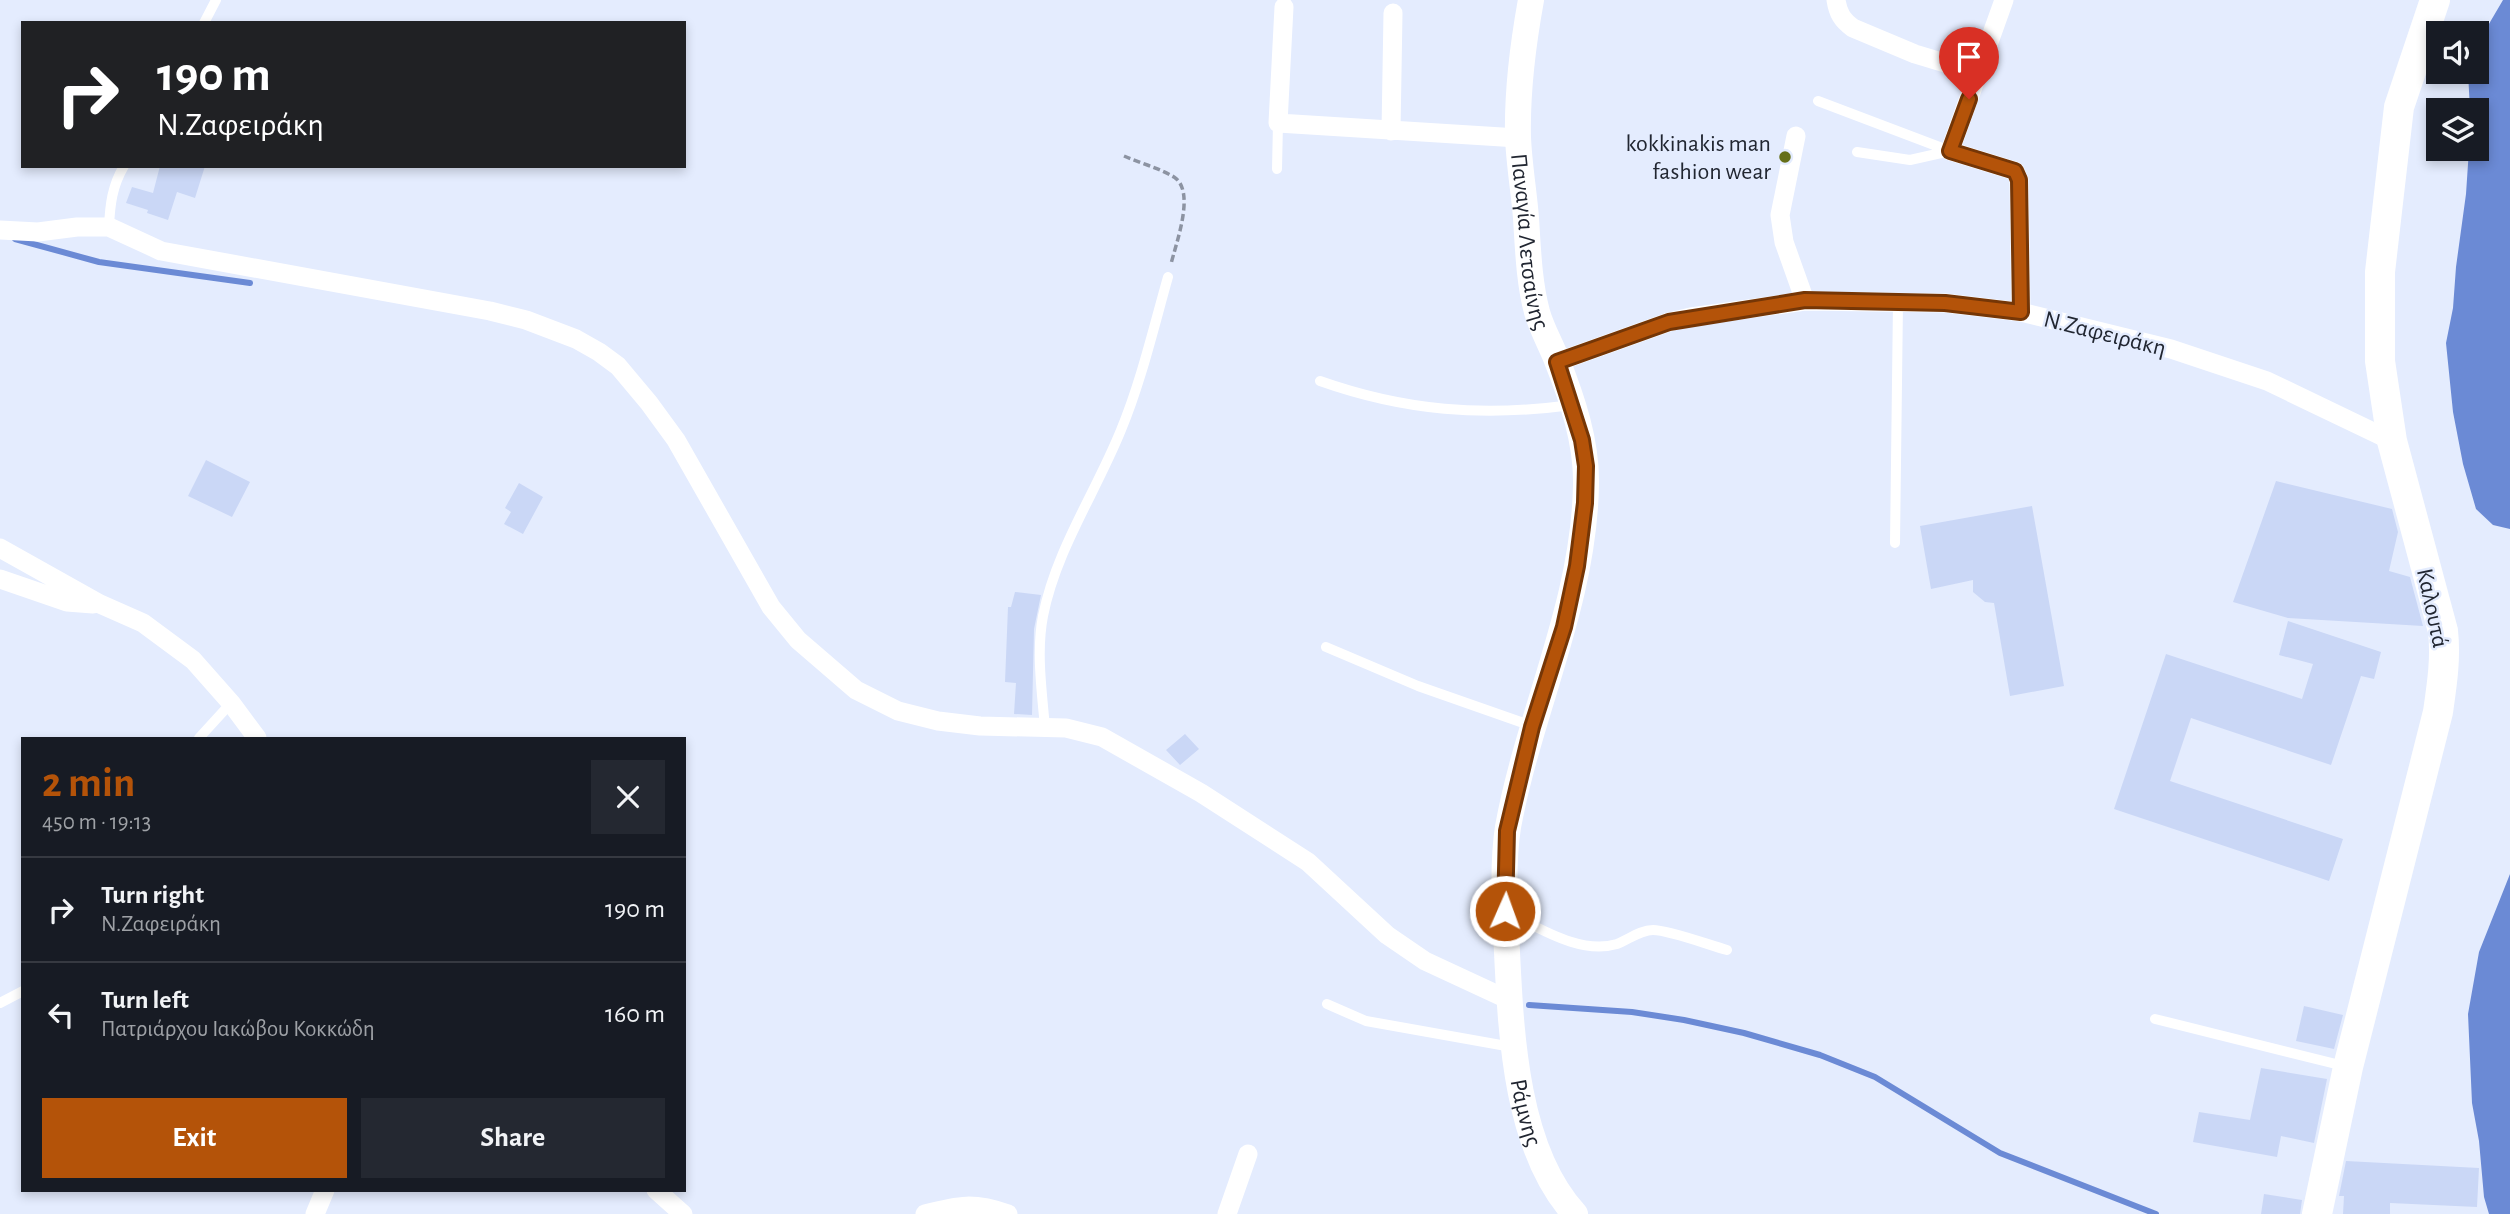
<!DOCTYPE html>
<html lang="en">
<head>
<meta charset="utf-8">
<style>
	:root { --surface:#171b24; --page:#242831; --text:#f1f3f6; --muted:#9ea1a6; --line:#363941; --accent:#b45309 }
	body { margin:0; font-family:"Alegreya Sans",sans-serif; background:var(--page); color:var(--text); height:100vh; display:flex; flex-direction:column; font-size:26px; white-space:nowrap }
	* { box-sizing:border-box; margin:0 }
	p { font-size:23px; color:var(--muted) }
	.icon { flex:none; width:38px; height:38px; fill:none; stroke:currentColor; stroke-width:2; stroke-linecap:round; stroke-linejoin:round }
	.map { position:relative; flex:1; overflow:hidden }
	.drawer { position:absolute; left:21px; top:737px; width:665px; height:455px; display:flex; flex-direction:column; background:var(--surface); border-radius:0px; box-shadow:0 4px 10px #0003 }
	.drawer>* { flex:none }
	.guide { position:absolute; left:21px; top:21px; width:665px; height:147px; border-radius:0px; box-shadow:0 4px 10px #0003; background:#202124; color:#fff; overflow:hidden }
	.tools { position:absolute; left:2426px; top:21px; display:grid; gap:14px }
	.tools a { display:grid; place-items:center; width:63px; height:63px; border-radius:0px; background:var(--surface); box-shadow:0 4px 10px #0003; font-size:35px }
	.pin { position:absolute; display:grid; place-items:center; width:60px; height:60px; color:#fff; margin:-72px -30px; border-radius:50% 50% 50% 0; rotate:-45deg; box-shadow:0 0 7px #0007 }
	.pin .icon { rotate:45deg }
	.me { position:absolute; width:77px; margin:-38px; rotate:2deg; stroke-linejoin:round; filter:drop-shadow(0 0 5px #0008) }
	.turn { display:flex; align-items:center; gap:24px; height:147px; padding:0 21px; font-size:32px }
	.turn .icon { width:91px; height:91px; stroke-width:2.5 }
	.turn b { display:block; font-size:49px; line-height:60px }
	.round { display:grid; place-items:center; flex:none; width:74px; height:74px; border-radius:0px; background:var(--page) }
	.overview { display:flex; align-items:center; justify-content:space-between; height:119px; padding:0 21px }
	h1 { font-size:42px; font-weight:700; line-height:52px; color:var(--accent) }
	.cta { display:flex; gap:14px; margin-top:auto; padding:14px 21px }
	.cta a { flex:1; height:80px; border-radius:0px; background:var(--accent); color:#fff; font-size:28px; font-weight:700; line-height:80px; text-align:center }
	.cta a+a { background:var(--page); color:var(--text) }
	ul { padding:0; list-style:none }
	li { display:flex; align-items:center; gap:21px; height:105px; padding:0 21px; border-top:2px solid var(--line) }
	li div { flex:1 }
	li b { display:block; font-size:26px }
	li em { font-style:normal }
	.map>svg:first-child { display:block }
	.water { fill:#6b8ad5 }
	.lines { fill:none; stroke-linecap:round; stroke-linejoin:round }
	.stream { stroke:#6b8ad5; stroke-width:6 }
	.building { fill:#cad7f6 }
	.path { stroke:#8c93a2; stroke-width:3.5; stroke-dasharray:7 3.5; stroke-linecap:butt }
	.lane { stroke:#fff; stroke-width:10 }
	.street { stroke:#fff; stroke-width:19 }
	.secondary { stroke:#fff; stroke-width:26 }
	.primary { stroke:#fff; stroke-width:30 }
	.route-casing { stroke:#753606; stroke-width:18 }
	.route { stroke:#b45309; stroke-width:12 }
	.poi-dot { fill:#656f18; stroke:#e4ecfe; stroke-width:2.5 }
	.labels { text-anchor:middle; stroke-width:5; stroke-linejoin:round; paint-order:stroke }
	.poi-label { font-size:24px; fill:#212631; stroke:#e4ecfe; text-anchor:end }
	.street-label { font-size:24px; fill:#212631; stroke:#e4ecfe }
</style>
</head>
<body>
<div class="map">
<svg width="2510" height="1214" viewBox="0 0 2510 1214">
	<rect width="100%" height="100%" fill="#e4ecfe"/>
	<path class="water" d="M2503,0H2510V529L2493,525L2476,509L2463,464L2453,412L2446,343L2453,308L2456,267L2466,194L2469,149H2476V110H2470L2468,72H2476V46Z
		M2510,874V1214H2489L2484,1197L2479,1141L2472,1103L2468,1014L2479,952Z"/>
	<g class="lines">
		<path class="stream" d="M15,239L99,262L250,283
			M1529,1005L1632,1012L1684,1020L1744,1033L1820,1055L1875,1077L2000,1153L2156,1214"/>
	</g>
	<path class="building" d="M160,166H205L195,198L177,192L168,220L147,213L148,210L126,203L132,187L153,193Z
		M206,460L250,482L232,517L188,496Z
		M2276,481L2392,509L2398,532L2389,571L2410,577L2423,626L2288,618L2233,602Z
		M519,483L543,497L523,534L504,524L511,512L505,508Z
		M2032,506L2064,686L2010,696L1994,603L1985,602L1973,592V580L1931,589L1920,526Z
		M1015,592L1041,595L1034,629L1032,715L1014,714L1016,683L1005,682L1008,607H1011Z
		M2288,621L2381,652L2374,679L2361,676L2331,765L2191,718L2170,781L2343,839L2329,881L2114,809L2166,654L2302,699L2313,664L2279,655Z
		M1185,734L1199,749L1180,765L1166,750Z
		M2304,1006L2343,1015L2334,1049L2296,1041Z
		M2261,1068L2327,1079L2314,1143L2281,1136L2277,1157L2193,1142L2199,1112L2250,1120Z
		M2346,1161L2479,1168L2477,1207L2390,1203V1214H2343L2344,1196H2339Z
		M2264,1194L2302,1200L2300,1214H2261Z"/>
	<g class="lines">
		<path class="path" d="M1124,156C1140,163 1159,168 1174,177C1196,191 1176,243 1171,264"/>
		<path class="lane" d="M204,23L216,0
			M1818,101L1950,151
			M1857,152L1910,160L1950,151
			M1277,169L1278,123
			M109,227C110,205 112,186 124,166
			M1320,381C1405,411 1483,417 1572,405
			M1895,543L1898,302
			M1326,647L1418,686L1532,726
			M1045,728C1042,692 1036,652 1043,616C1056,550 1096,492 1121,430C1141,382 1154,326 1168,277
			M199,738L231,703
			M1508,913C1540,928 1580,955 1617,944C1628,940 1640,930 1653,930C1669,930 1709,945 1727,950
			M0,1003L23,991
			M1327,1004L1366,1021L1512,1047
			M2155,1019L2344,1066"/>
		<path class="street" d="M1836,0C1838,13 1842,20 1853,28L1915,54L1978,73
			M2004,0L1950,151L2015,171L2019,180L2021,312
			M1284,7L1278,123L1518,138
			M1391,131L1393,13
			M1796,136L1780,215L1784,242L1805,301
			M0,230L38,232L77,227H109L161,251L490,311L526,320L576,339L599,352L618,366L649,403L676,440L771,607L798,640L856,690L898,711L938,721L980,726L1066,728L1102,737L1201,793L1308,862L1387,935L1425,961L1509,1000
			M1557,362L1669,322L1691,317L1805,301L1945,303L2021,312L2171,349L2267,381L2392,441
			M0,548L100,604L143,623L193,660L231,703L257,738
			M0,579L67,602L93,604
			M656,1190L683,1214
			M315,1214L325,1190
			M925,1214C959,1205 974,1202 1008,1214
			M1227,1214L1248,1154"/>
		<path class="secondary" id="s1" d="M1531,0C1523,44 1517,92 1518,137C1519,164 1524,192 1526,218C1528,249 1529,282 1537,312C1541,327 1550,343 1556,358C1572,398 1587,442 1586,485C1584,604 1529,712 1508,827C1502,865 1505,914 1507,952C1511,1035 1516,1150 1575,1214"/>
		<path class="primary" d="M2317,1214L2348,1067L2438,712C2442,684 2446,658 2443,631L2392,441L2380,361V272L2399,107L2435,0"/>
	</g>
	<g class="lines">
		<defs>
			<path id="route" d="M1505,911L1507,831L1532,727L1564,627L1577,566L1585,503L1586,466L1582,440L1557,362L1669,322L1805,300L1945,303L2021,312L2019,180L2015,171L1950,151L1969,99"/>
		</defs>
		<use href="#route" class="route-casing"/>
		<use href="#route" class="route"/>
	</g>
	<circle class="poi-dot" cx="1785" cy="157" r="7"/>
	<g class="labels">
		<g class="poi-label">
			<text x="1771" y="151">kokkinakis man<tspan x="1771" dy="28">fashion wear</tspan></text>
		</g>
		<g class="street-label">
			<text dy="8" stroke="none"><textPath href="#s1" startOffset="243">Παναγία Λετσαίνης</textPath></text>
			<text transform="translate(2105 333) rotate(14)" y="8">Ν.Ζαφειράκη</text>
			<text transform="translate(2433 608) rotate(78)" y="8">Καλουτά</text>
			<text dy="8" stroke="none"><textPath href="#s1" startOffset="1134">Ράμνης</textPath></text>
		</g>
	</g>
</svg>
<div class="tools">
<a><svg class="icon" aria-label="sound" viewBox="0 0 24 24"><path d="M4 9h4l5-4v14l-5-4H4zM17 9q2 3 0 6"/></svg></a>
<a><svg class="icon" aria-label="layers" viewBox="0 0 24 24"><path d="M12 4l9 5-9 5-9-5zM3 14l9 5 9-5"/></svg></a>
</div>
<div class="pin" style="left:1969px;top:99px;background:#d93025"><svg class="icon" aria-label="arrive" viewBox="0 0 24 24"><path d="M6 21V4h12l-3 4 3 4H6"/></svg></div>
<svg class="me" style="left:1505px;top:911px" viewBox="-20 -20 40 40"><circle r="17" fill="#b45309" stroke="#fff" stroke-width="3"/><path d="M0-11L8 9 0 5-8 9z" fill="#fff"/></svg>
<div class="guide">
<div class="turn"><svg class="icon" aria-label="right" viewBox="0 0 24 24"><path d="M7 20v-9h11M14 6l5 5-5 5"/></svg><div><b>190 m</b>Ν.Ζαφειράκη</div></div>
</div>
<section class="drawer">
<div class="overview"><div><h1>2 min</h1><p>450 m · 19:13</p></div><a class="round"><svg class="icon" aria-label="close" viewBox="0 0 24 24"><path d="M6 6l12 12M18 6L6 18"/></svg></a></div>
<ul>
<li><svg class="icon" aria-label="right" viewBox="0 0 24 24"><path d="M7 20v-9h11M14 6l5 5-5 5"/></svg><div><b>Turn right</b><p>Ν.Ζαφειράκη</p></div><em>190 m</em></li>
<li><svg class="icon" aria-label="left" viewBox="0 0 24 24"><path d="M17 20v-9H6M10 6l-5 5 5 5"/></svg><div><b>Turn left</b><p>Πατριάρχου Ιακώβου Κοκκώδη</p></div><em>160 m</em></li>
</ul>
<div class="cta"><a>Exit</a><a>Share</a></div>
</section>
</div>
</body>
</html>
